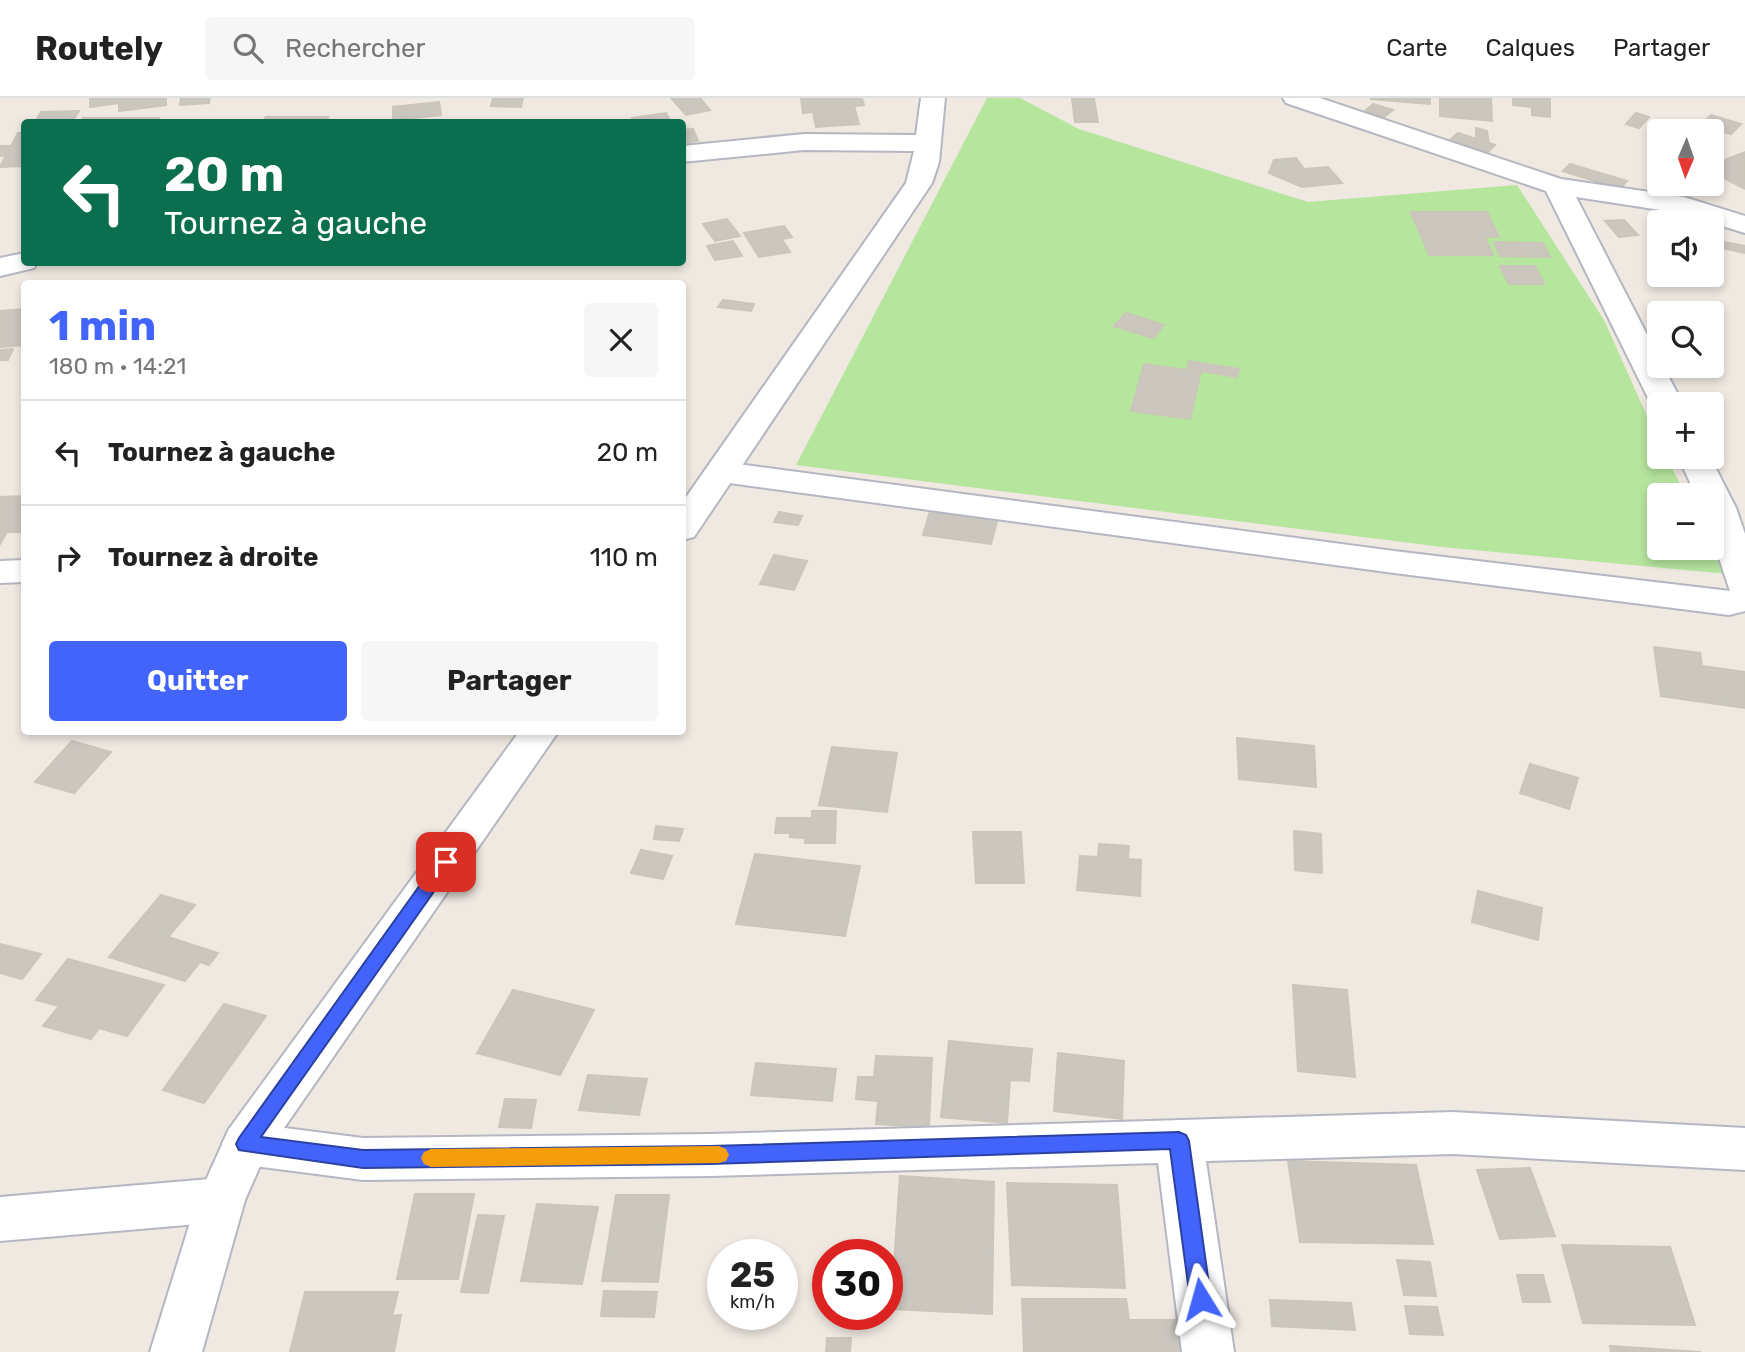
<!DOCTYPE html>
<html lang="fr">
<head>
<meta charset="utf-8">
<style>
	:root { --surface:#fff; --page:#f6f6f6; --text:#222; --muted:#767676; --line:#e0e0e0; --accent:#4264fb }
	body { margin:0; font-family:Rubik,sans-serif; background:var(--page); color:var(--text); height:100vh; display:flex; flex-direction:column; font-size:26px; white-space:nowrap }
	* { box-sizing:border-box; margin:0 }
	p { font-size:23px; color:var(--muted) }
	.icon { flex:none; width:38px; height:38px; fill:none; stroke:currentColor; stroke-width:2; stroke-linecap:round; stroke-linejoin:round }
	.map { position:relative; flex:1; overflow:hidden }
	.panel { position:absolute; left:21px; top:182px; width:665px; height:455px; display:flex; flex-direction:column; background:var(--surface); border-radius:7px; box-shadow:0 4px 10px #0003 }
	.panel>* { flex:none }
	.banner { position:absolute; left:21px; top:21px; width:665px; height:147px; border-radius:7px; box-shadow:0 4px 10px #0003; background:#0b6e4f; color:#fff; overflow:hidden }
	.needle { width:46px; rotate:182deg }
	.tools { position:absolute; left:1647px; top:21px; display:grid; gap:14px }
	.tools a { display:grid; place-items:center; width:77px; height:77px; border-radius:7px; background:var(--surface); box-shadow:0 4px 10px #0003; font-size:35px }
	.speed { position:absolute; left:707px; top:1141px; display:flex; gap:14px; font-size:35px; font-weight:700; text-align:center }
	.speed>* { display:grid; place-content:center; width:91px; height:91px; border-radius:50%; background:var(--surface); box-shadow:0 4px 10px #0003; line-height:1 }
	.speed small { font-size:18px; font-weight:400 }
	.speed .limit { border:10px solid #d22; background:#fff; color:#111 }
	.pin { position:absolute; display:grid; place-items:center; width:60px; height:60px; color:#fff; margin:-30px; border-radius:14px; box-shadow:0 4px 10px #0006 }
	.me { position:absolute; width:77px; margin:-38px; rotate:352deg; stroke-linejoin:round; filter:drop-shadow(0 0 5px #0008) }
	.turn { display:flex; align-items:center; gap:24px; height:147px; padding:0 28px; font-size:32px }
	.turn .icon { width:91px; height:91px; stroke-width:2.5 }
	.turn b { display:block; font-size:49px; line-height:60px }
	.round { display:grid; place-items:center; flex:none; width:74px; height:74px; border-radius:7px; background:var(--page) }
	.summary { display:flex; align-items:center; justify-content:space-between; height:119px; padding:0 28px }
	h1 { font-size:42px; font-weight:700; line-height:52px; color:var(--accent) }
	.action { display:flex; gap:14px; margin-top:auto; padding:14px 28px }
	.action a { flex:1; height:80px; border-radius:7px; background:var(--accent); color:#fff; font-size:28px; font-weight:700; line-height:80px; text-align:center }
	.action a+a { background:var(--page); color:var(--text) }
	ul { padding:0; list-style:none }
	li { display:flex; align-items:center; gap:21px; height:105px; padding:0 28px; border-top:2px solid var(--line) }
	li div { flex:1 }
	li b { display:block; font-size:26px }
	li em { font-style:normal }
	header { display:flex; align-items:center; gap:42px; box-sizing:border-box; height:98px; padding:0 35px; background:var(--surface); border-bottom:2px solid var(--line) }
	header strong { font-size:33px }
	nav { display:flex; gap:38px; margin-inline-start:auto; font-size:24px }
	.search { width:490px; height:63px; background:var(--page); display:flex; align-items:center; gap:18px; box-sizing:border-box; padding:0 24px; border-radius:7px; color:var(--muted); font-size:26px }
	.map>svg:first-child { display:block }
	.green { fill:#b6e59e }
	.building { fill:#cbc7bf; stroke:#cbc5ba; stroke-width:2 }
	.lines { fill:none; stroke-linecap:round; stroke-linejoin:round }
	.minor-casing { stroke:#b4b7c1; stroke-width:4 }
	.tertiary-casing { stroke:#b4b7c1; stroke-width:4 }
	.minor { fill:#fff; fill-rule:evenodd }
	.tertiary { fill:#fff; fill-rule:evenodd }
	.route { fill:#4264fb; stroke:#2b41a3; stroke-width:2 }
	.slow { fill:#f59e0b }
</style>
</head>
<body>
<header>
<strong>Routely</strong>
<div class="search"><svg class="icon" aria-label="search" viewBox="0 0 24 24"><circle cx="10" cy="10" r="6"/><path d="M15 15l6 6"/></svg>Rechercher</div>
<nav><a>Carte</a><a>Calques</a><a>Partager</a></nav>
</header>
<div class="map">
<svg width="1745" height="1254" viewBox="0 0 1745 1254">
	<rect width="100%" height="100%" fill="#efe9e1"/>
	<path class="green" d="M987,0H1020L1079,31L1308,104L1517,87L1604,222L1659,345V359H1666L1686,397H1659V450H1712V446L1727,476L1442,449L796,367Z"/>
	<path class="building" d="M90,0H166V7L119,13V5L90,9Z
		M181,0H210L209,5L180,7Z
		M493,0H523L521,9L491,8Z
		M671,0H700L710,12L686,17Z
		M801,0H862L864,7L854,8L859,26L816,29L813,14L803,15Z
		M1430,0V6L1371,1V0Z
		M1440,0H1491L1492,23L1440,18Z
		M1513,0H1550V19L1532,17V9L1513,7Z
		M1072,1H1094L1098,24H1075Z
		M439,4L441,17L393,22V9Z
		M1373,6L1393,12L1384,19L1364,14Z
		M79,13L72,24H35L41,14Z
		M666,15L671,24H634L632,20Z
		M1636,15L1649,19L1639,30L1626,26Z
		M1711,17L1741,26L1731,36L1714,31L1712,34L1694,33Z
		M266,19H328L326,24H262Z
		M83,20H159L156,24H80Z
		M1476,30L1487,33L1489,45L1495,47L1488,54L1450,42L1458,35L1476,41Z
		M693,31L698,43L682,45V32Z
		M18,35H24V68L0,69L6,57L0,58V48H11Z
		M1745,54V91L1712,74V67Z
		M1296,60L1304,71L1328,69L1342,85L1302,89L1269,75L1274,62Z
		M1570,66L1627,83L1620,91L1563,73Z
		M1411,114H1487L1499,139H1485L1493,157H1429Z
		M727,121L740,138L715,143L703,126Z
		M1624,122L1638,137L1619,139L1605,123Z
		M784,128L792,139L782,141L790,154L759,159L744,135Z
		M733,143L742,158L715,162L707,148Z
		M1494,144L1543,145L1550,159L1500,158Z
		M1724,144L1745,148V155L1722,150Z
		M1500,168H1535L1544,186H1509Z
		M723,202L754,206L751,213L718,209Z
		M24,211V247L0,249V213Z
		M1126,215L1164,227L1153,240L1114,228Z
		M13,251L8,262H0V252Z
		M1189,263L1239,271L1237,279L1201,273L1190,321L1131,313L1144,266L1187,272Z
		M24,398V434H7L0,446V399Z
		M931,410L998,420L991,446L923,437Z
		M779,414L802,418L798,427L774,424Z
		M774,457L807,463L794,492L760,486Z
		M1654,549L1700,555L1702,568L1745,574V610L1661,598Z
		M1237,640L1314,648L1316,689L1239,681Z
		M72,643L111,654L74,695L35,684Z
		M832,649L897,655L887,714L819,707Z
		M1530,666L1578,680L1569,711L1520,695Z
		M812,713H836L835,745H805V740L790,739V735H775L777,720H812Z
		M656,728L683,731L679,743L654,741Z
		M1294,733L1321,736L1322,775L1295,772Z
		M973,734H1021L1024,785H976Z
		M1099,746L1129,748L1128,761L1141,762L1140,798L1077,792L1080,758L1098,759Z
		M641,752L672,758L663,781L631,775Z
		M755,756L860,768L845,838L736,826Z
		M1478,793L1542,810L1538,842L1472,824Z
		M161,797L195,807L168,839L218,855L209,867L200,864L185,883L109,859Z
		M0,846L41,856L22,881L0,875Z
		M68,861L164,887L127,938L99,930L91,941L43,928L59,908L36,902Z
		M1293,887L1347,892L1355,979L1298,973Z
		M513,892L594,912L560,977L477,955Z
		M224,906L266,918L204,1005L163,992Z
		M949,943L1032,951L1029,983L1010,982L1007,1025L941,1019Z
		M1058,955L1124,963L1122,1021L1054,1013Z
		M876,958L932,960L929,1029L876,1026L878,1003L856,1001L858,979H874Z
		M756,965L836,971L832,1003L751,997Z
		M588,977L647,981L639,1017L579,1012Z
		M505,1001L536,1002L531,1030L499,1029Z
		M1288,1063L1416,1067L1433,1146L1300,1144Z
		M1530,1070L1555,1138L1500,1141L1477,1072Z
		M900,1078L994,1084L992,1216L891,1211Z
		M1007,1085L1117,1087L1125,1190L1012,1187Z
		M415,1096H474L458,1181H397Z
		M616,1097H669L658,1184L602,1183Z
		M537,1106L598,1109L582,1186L521,1183Z
		M478,1117L504,1118L488,1195L461,1194Z
		M1562,1147L1670,1149L1695,1227L1583,1225Z
		M1397,1162L1430,1164L1436,1198L1404,1197Z
		M1517,1177H1543L1550,1204H1523Z
		M604,1193L657,1194L654,1219L601,1218Z
		M305,1194H398L392,1218L401,1217L394,1254H290Z
		M1022,1201H1126L1129,1222H1177L1181,1254H1024Z
		M1270,1202L1351,1205L1355,1232L1272,1228Z
		M1405,1208L1437,1209L1443,1237L1410,1236Z
		M827,1240H851L850,1254H826Z
		M1610,1248L1701,1254H1611Z"/>
	<g class="lines">
		<defs>
			<path id="minor" d="M1283,0H1320L1561,81L1684,99L1745,118V135L1680,115L1576,99L1659,260V268H1663L1683,306H1659V313L1651,306L1546,93L1286,5Z
				M1678,359H1710L1736,410L1745,436V513L1729,517L1394,475L722,384L710,381L705,374L710,367L722,364L1394,453L1730,493L1712,439V397H1696Z
				M24,462V484L0,485V463Z
				M1453,1014L1745,1030V1072L1453,1056L1206,1063L1234,1254H1182L1158,1065L711,1078L363,1082L246,1067L229,1061L222,1046L229,1031L246,1025L363,1040L711,1036Z
				M221,1080L238,1087L245,1102L238,1117L221,1124L0,1143V1099Z"/>
			<path id="tertiary" d="M921,0H945L939,64L932,85L694,439L682,442V405L906,85L914,53L804,52L682,64V48L804,36L916,37Z
				M24,155V164H38L34,170L0,178V160Z
				M519,634H558L264,1059L245,1102L202,1254H150L197,1102L229,1031Z"/>
		</defs>
		<use href="#minor" class="minor-casing"/>
		<use href="#tertiary" class="tertiary-casing"/>
		<use href="#minor" class="minor"/>
		<use href="#tertiary" class="tertiary"/>
	</g>
	<path class="route" d="M446,757L452,759L455,764L452,768L261,1039L363,1052L710,1048L1179,1034L1186,1037L1189,1043L1211,1201L1208,1208L1201,1211L1193,1208L1190,1201L1170,1051L710,1066L363,1070L239,1052L236,1046L239,1040L440,759Z"/>
	<path class="slow" d="M719,1048L726,1051L729,1057L726,1063L719,1065L431,1069L424,1066L421,1060L424,1054L431,1051Z"/>
</svg>
<div class="tools">
<a><svg class="needle" viewBox="-14 -14 28 28"><path d="M0-13l5 13h-10z" fill="#e53935"/><path d="M0 13l5-13h-10z" fill="#767676"/></svg></a>
<a><svg class="icon" aria-label="sound" viewBox="0 0 24 24"><path d="M4 9h4l5-4v14l-5-4H4zM17 9q2 3 0 6"/></svg></a>
<a><svg class="icon" aria-label="search" viewBox="0 0 24 24"><circle cx="10" cy="10" r="6"/><path d="M15 15l6 6"/></svg></a>
<a>+</a>
<a>−</a>
</div>
<div class="speed"><div>25<small>km/h</small></div><div class="limit">30</div></div>
<div class="pin" style="left:446px;top:764px;background:#d93025"><svg class="icon" aria-label="arrive" viewBox="0 0 24 24"><path d="M6 21V4h12l-3 4 3 4H6"/></svg></div>
<svg class="me" style="left:1201px;top:1201px" viewBox="-20 -20 40 40"><path d="M0-17L14 15 0 8-14 15z" fill="#4264fb" stroke="#fff" stroke-width="4"/></svg>
<div class="banner">
<div class="turn"><svg class="icon" aria-label="left" viewBox="0 0 24 24"><path d="M17 20v-9H6M10 6l-5 5 5 5"/></svg><div><b>20 m</b>Tournez à gauche</div></div>
</div>
<section class="panel">
<div class="summary"><div><h1>1 min</h1><p>180 m · 14:21</p></div><a class="round"><svg class="icon" aria-label="close" viewBox="0 0 24 24"><path d="M6 6l12 12M18 6L6 18"/></svg></a></div>
<ul>
<li><svg class="icon" aria-label="left" viewBox="0 0 24 24"><path d="M17 20v-9H6M10 6l-5 5 5 5"/></svg><div><b>Tournez à gauche</b></div><em>20 m</em></li>
<li><svg class="icon" aria-label="right" viewBox="0 0 24 24"><path d="M7 20v-9h11M14 6l5 5-5 5"/></svg><div><b>Tournez à droite</b></div><em>110 m</em></li>
</ul>
<div class="action"><a>Quitter</a><a>Partager</a></div>
</section>
</div>
</body>
</html>
